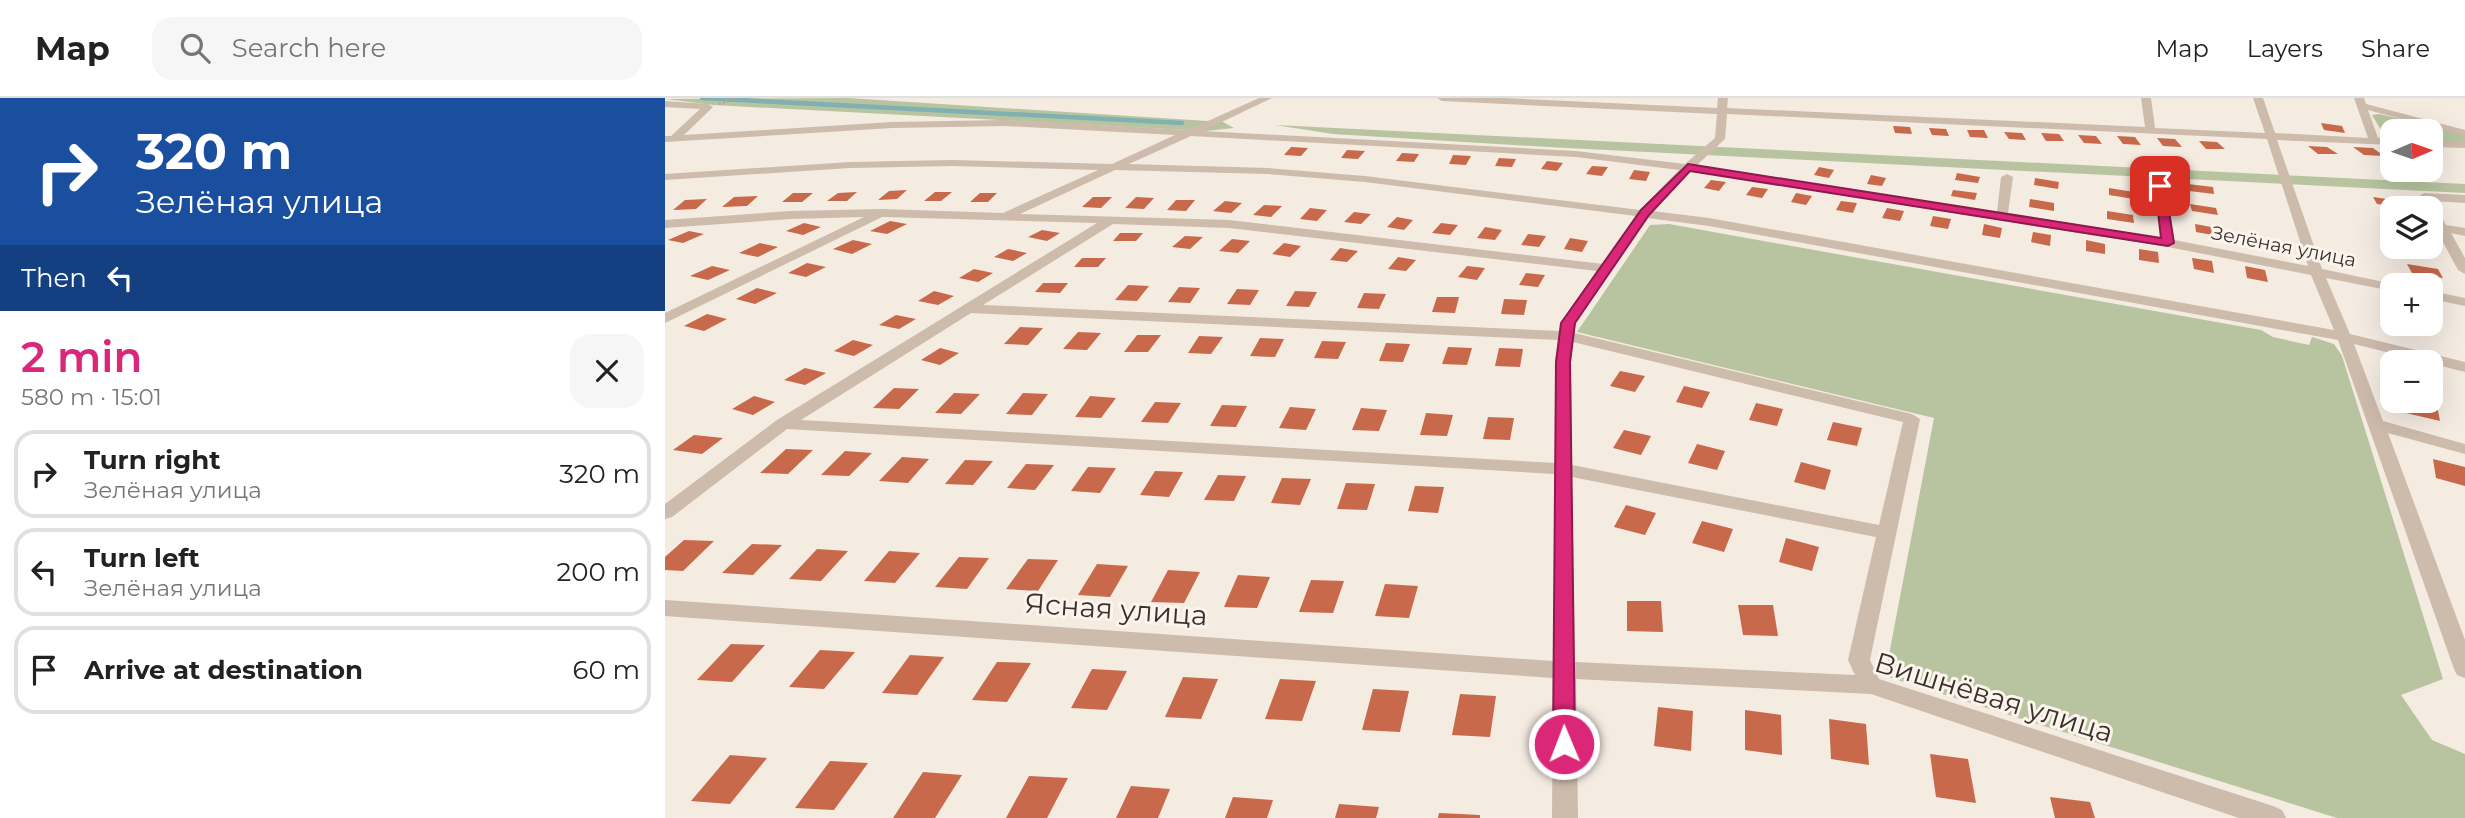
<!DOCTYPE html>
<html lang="en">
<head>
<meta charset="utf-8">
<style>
	:root { --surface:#fff; --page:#f6f6f6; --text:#222; --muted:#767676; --line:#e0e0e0; --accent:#db2777 }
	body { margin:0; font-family:Montserrat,sans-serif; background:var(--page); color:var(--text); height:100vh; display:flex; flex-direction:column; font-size:26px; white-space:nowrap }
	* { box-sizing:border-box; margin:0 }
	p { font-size:23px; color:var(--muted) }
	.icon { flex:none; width:38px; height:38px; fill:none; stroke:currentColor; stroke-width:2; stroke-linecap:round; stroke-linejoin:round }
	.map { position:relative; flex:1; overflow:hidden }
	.sheet { display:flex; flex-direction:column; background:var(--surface); width:665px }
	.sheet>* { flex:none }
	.top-card { background:#1a4fa0; color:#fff; overflow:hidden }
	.needle { width:46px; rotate:88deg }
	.buttons { position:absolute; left:1715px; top:21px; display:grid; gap:14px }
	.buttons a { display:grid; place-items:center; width:63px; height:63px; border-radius:14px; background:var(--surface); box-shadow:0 7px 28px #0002; font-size:35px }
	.pin { position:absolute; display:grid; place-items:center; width:60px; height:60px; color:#fff; margin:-30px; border-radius:14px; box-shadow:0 4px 10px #0006 }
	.me { position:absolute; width:77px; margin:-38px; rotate:359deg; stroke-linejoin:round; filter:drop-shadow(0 0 5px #0008) }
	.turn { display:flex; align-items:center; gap:24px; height:147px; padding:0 21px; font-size:32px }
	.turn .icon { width:91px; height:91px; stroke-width:2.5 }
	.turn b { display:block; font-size:49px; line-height:60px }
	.then { display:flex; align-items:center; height:66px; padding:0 21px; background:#0003; gap:14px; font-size:26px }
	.round { display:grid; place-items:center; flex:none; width:74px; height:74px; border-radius:21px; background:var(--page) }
	.head { display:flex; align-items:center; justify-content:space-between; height:119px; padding:0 21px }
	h1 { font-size:42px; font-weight:600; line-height:52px; color:var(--accent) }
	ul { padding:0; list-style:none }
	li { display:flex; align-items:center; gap:21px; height:88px; margin:0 14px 10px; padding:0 7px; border:4px solid var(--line); border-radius:21px }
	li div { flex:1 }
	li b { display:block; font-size:26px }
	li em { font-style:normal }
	header { display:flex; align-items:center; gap:42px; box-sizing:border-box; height:98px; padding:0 35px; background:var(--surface); border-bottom:2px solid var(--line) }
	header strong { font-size:33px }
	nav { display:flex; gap:38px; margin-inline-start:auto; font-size:24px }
	.search { width:490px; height:63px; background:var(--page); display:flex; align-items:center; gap:18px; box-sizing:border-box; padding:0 24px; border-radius:21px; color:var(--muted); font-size:26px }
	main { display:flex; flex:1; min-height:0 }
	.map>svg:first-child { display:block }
	.green { fill:#b8c4a0 }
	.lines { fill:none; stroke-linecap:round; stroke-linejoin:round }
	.stream { stroke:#7fb0b2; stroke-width:4.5 }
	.building { fill:#c8694b }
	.path { stroke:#b9a596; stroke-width:2.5; stroke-dasharray:2 2; stroke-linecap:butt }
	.minor { fill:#cdbbac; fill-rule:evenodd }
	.route { fill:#db2777; stroke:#8e194d; stroke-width:2 }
	.labels { text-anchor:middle; stroke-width:6; stroke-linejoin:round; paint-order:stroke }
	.far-street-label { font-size:19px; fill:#3b302b; stroke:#fbf5ee }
	.near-street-label { font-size:28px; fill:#3b302b; stroke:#fbf5ee }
</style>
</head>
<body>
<header>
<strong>Map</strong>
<div class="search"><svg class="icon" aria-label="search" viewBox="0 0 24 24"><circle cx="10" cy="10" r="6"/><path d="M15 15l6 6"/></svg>Search here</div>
<nav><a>Map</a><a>Layers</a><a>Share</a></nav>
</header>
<main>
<section class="sheet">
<div class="top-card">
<div class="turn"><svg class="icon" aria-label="right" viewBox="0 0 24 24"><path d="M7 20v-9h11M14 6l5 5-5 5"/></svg><div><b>320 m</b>Зелёная улица</div></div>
<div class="then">Then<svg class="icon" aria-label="left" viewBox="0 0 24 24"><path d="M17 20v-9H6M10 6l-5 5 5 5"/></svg></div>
</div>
<div class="head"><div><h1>2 min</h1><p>580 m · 15:01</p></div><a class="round"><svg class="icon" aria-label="close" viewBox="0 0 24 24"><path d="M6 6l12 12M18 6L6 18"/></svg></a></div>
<ul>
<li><svg class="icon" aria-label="right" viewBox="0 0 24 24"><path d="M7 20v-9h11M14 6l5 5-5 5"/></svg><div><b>Turn right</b><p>Зелёная улица</p></div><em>320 m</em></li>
<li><svg class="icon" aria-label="left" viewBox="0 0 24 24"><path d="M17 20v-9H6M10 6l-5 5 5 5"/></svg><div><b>Turn left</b><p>Зелёная улица</p></div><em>200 m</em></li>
<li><svg class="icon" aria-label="arrive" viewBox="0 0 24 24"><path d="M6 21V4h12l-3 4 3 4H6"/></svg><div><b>Arrive at destination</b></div><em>60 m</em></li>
</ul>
</section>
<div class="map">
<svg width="1800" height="720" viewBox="0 0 1800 720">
	<rect width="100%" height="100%" fill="#f4ebe1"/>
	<path class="green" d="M183,0L558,24L569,30L541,33L48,7L1,1Z
		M1714,16L1800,36V46L1766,45V33H1727V41L1719,37L1707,17Z
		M610,27L1800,86V95L883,49L668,36Z
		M1004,126L1596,232L1608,239L1644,247L1647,239L1669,246L1677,258L1778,581L1736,597L1767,642L1800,656V720H1672L1220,578L1269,320L912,234L985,127Z"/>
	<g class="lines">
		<path class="stream" d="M37,0L517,25"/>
	</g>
	<path class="building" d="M1656,25L1677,28L1680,35L1659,32Z
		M1228,28L1245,29L1247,36L1230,35Z
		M1264,30L1281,31L1284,38L1267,37Z
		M1302,32H1319L1323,40L1305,39Z
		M1339,34L1357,35L1361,42L1344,41Z
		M1376,35L1394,36L1399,43H1381Z
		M1413,37L1431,38L1437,46L1419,45Z
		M1452,38L1470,39L1476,47L1458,46Z
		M1492,40L1510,41L1517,49L1498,48Z
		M1534,43L1552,44L1560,51H1541Z
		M1643,48L1662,49L1673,56H1653Z
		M626,49L643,50L636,58L619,57Z
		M1688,49L1708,50L1719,58L1699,57Z
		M682,52L700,53L693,61L676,60Z
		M737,55L754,56L749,64L731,63Z
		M788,57L806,58L801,67L784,66Z
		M834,60L851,61L847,69L830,68Z
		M882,63L898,65L892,73L876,71Z
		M927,68L943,69L937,78L921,76Z
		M1154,69L1169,72L1164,80L1149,77Z
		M969,72L985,74L981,83L964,81Z
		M1292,75L1315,79L1313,85L1290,82Z
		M1206,77L1221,80L1217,88L1202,86Z
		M1370,80L1394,84L1393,91L1369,87Z
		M1046,82L1061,84L1054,93L1039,90Z
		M1523,86L1548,89L1549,96L1524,93Z
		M1087,89L1103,91L1097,100L1081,97Z
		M1444,90L1469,94V101L1444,97Z
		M242,92L232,101L213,102L224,93Z
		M1288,92L1312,95L1310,102L1286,98Z
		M192,94L182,103H162L173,95Z
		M270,94H287L276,103H259Z
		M128,95H148L137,104H117Z
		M315,95H332L323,104H305Z
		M1131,95L1147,98L1141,107L1126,104Z
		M93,98L82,108L57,109L69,99Z
		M428,99H447L436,110L417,109Z
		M471,99L489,100L479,111L460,110Z
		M1708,99L1736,103L1740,110L1712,106Z
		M42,101L31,111L8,112L20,102Z
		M1365,101L1389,105V113L1364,109Z
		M511,102H530L521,113L502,112Z
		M560,103L577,105L566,115L548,113Z
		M1176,103L1192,105L1188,115L1171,112Z
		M1525,106L1551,110L1553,117L1527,113Z
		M599,107L617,108L606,119L588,117Z
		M645,110L662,112L652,123L635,121Z
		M1222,110L1239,113L1235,123L1217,120Z
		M1442,113L1468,117L1469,125L1442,121Z
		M689,114L706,116L696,126L679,124Z
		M1268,118L1286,121L1283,131L1265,128Z
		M732,119L748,122L739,132L722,129Z
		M225,123L242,126L222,136L205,133Z
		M139,125L156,129L138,137L121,133Z
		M776,125L793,127L785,137L767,135Z
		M1319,126L1337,130L1335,140L1317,137Z
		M1530,126L1557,131L1558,139L1531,134Z
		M820,129L837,132L830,142L812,140Z
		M377,132L395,135L382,143L363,139Z
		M24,133L39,136L18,145L3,142Z
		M1368,134L1386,137L1385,148L1366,144Z
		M455,135H478L471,143H448Z
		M863,136L881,138L874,149L856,147Z
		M520,138L538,139L525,151L507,149Z
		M905,140L923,143L917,154L899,151Z
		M567,141L585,143L573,155L554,153Z
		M188,142L207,146L187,156L168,151Z
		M1421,142L1440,146V156L1421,153Z
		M95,145L113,149L93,159L74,155Z
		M619,145L636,148L625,159L607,156Z
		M675,150L693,153L682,164L665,162Z
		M343,151L362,155L348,163L329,159Z
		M1474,151L1493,154L1494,165L1474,162Z
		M733,159L751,162L741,173L723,171Z
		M417,160H441L433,169H409Z
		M1527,160L1547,163L1549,175L1529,171Z
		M142,165L161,169L141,179L123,175Z
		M1742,166L1773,171L1778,180L1747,175Z
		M47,168L65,172L43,182L25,178Z
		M802,168L820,170L812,182L793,179Z
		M1580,168L1600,172L1603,184L1582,180Z
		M309,171L328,175L313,184L294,180Z
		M861,175L880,177L873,189L854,187Z
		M378,185H403L395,195L370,194Z
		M463,187L484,188L472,203L450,202Z
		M514,189L535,190L525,205L503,204Z
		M92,190L112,195L90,206L71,201Z
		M572,191L594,192L585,207L562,206Z
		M269,193L289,198L273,207L253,203Z
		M630,193L652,194L644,209L621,208Z
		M699,195L721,196L714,211L692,210Z
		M772,199H794L790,215L767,214Z
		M839,201L862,202L859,217L836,216Z
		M42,216L62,221L39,233L19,228Z
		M231,217L251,221L234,231L214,227Z
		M355,229L378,230L363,247L339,246Z
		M413,234L436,235L422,252L398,251Z
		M472,237H496L483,254H459Z
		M534,238L558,239L546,256L523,255Z
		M595,240L619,241L610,259L585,258Z
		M188,242L208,247L189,258L169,253Z
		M657,243L681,244L673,261L649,260Z
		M721,245L745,246L738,264L714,263Z
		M783,249L807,250L802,267L777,266Z
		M275,250L294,255L275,267L256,262Z
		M834,250L858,251L855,269L830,268Z
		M140,270L161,275L140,287L119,282Z
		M955,273L980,278L970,294L945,288Z
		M1019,288L1045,294L1037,310L1011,304Z
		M229,290L254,291L234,311L208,310Z
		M289,295L315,296L296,316L270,315Z
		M358,295L383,296L367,317L341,316Z
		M89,298L110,304L88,317L67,311Z
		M425,298L451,300L436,320L410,319Z
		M1740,303L1772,307L1775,323L1741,315Z
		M490,304L516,305L503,325L476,324Z
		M1091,305L1118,311L1112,328L1084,322Z
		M557,307L582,308L571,329L545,328Z
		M625,309L651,311L641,332L614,330Z
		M696,310L722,312L714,333L687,332Z
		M761,315L788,317L782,338L755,337Z
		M823,319L849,320L845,342L818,341Z
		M1168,324L1197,330L1192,348L1162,342Z
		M959,332L986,338L976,357L948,350Z
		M29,337L58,340L37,356L8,352Z
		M1032,346L1060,353L1052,372L1023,365Z
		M121,351L148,352L123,376L95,375Z
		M180,353L207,355L184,378L156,377Z
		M237,359L264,361L243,385L214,383Z
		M1768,361L1800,369V388L1771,380Z
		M300,362L328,363L308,387L280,386Z
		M1136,364L1166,372L1160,392L1129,384Z
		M361,366L389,367L370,392L342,390Z
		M423,369L451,370L435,395L406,393Z
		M490,373L518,374L504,399L475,397Z
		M553,377L581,378L569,403L539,402Z
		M617,380L646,381L635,407L606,405Z
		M681,385L710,386L702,412L672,411Z
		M750,388L779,389L773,415L743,413Z
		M961,407L991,415L980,437L949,429Z
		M1037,423L1068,431L1059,454L1027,445Z
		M1121,440L1154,449L1147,473L1114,464Z
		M19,442L49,443L18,473L0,472V459Z
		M87,446L117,447L88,477L57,475Z
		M152,451L183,453L156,483L124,481Z
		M224,453L255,455L230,485L199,483Z
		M294,459L324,460L302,491L270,489Z
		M363,461L393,462L373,493L341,491Z
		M432,466L463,468L445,499L413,497Z
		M503,472L535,474L519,505L486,504Z
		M573,477L605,479L592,510L559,509Z
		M646,482L679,483L668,515L634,514Z
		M720,486L753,488L744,520L710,518Z
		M962,503H996L998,534L962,533Z
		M1073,507H1108L1113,538L1078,537Z
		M66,546L100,547L67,584L32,582Z
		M155,552L190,554L159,591L124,589Z
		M245,557L279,559L252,597L217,595Z
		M332,564L366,565L342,604L307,602Z
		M427,571L462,573L442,612L406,610Z
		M518,579L553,581L536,621L500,619Z
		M615,581L651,583L637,623L600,621Z
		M708,591L744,593L735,634L697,632Z
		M795,596L831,598L825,639L787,637Z
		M993,609L1028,613L1026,653L989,648Z
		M1080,612L1116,617L1117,657L1080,652Z
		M1164,621L1201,626L1204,667L1166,661Z
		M1265,656L1303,661L1311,705L1271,699Z
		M65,657L102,660L65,706L26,703Z
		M165,663L203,665L169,712L130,710Z
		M258,674L297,677L270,720H228Z
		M364,678L403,680L382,720H341Z
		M466,688L505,691L493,720H451Z
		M568,699L608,702L602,720H560Z
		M1385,699L1425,704L1430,720H1390Z
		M674,706L714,709L711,720H670Z
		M774,715L815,717V720H773Z"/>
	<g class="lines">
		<path class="path" d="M54,6L70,0"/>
		<path class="minor" d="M594,0H607L538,33L911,53L1020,66L1050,40L1052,16L777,3L772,0H839L1052,10L1053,0H1063L1062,10L1480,29L1476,0H1486L1490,30L1600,35L1588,0H1598L1610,35L1703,40L1689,0H1699L1701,6L1800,32V38L1703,12L1713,40L1727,41V47L1612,42L1657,171L1733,187H1727V193L1661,180L1685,236L1800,264V274L1689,246L1718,323L1800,346V356L1723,335L1800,542V580L1792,577L1789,571L1673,242L1044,128L982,120L910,225L909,235L1247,316L1255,321L1205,562L1214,581L1608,708L1617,712L1621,720H1574L1206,596L911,581L913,720H887L888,580L0,518V502L888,563L890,376L122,331L7,419L0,421V406L112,322L432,125L217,119L0,225V215L199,119L126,121L0,130V122L126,113L217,111L338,115L433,72L288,68L185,70L0,82V76L185,64L288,62L447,66L510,37L341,28L227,30L0,44V38H6L35,11L0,9V3L43,6L48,9L19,37L227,24L341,22L523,32ZM1062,16L1602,41L1643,168L1509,142L1501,88L1495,85L1489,88L1496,140L1343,115L1348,79L1342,76L1336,79L1332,114L1032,67L1060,41ZM526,38L911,59L1014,72L975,112L700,78L603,70L464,66ZM450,72L603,76L700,84L971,118L938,166L564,122L355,116ZM1025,73L1503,149L1646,177L1669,232L1044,120L987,113ZM448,126L564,130L932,173L896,225L895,233L318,207ZM306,215L893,242L890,264V365L136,322ZM908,244L1238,324L1214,427L907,367L906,264ZM907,379L1211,439L1183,562L1190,577L910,564Z
			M1766,43L1800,44V50L1766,49Z
			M1759,95L1800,97V105L1767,103L1781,127L1800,130V138L1786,135L1800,160V176L1793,172L1766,122V110H1759L1753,99Z
			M1766,193L1800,200V208L1766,201Z"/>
	</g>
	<path class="route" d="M1023,66L1496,140L1490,88L1495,85L1500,88L1509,145L1503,148L1025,73L984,117L910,225L905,264L910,646L907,652L899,655L891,652L888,646L891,264L896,225L976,112Z"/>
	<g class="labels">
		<g class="far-street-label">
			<text transform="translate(1619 148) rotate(11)" y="7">Зелёная улица</text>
		</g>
		<g class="near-street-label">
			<text transform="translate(451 511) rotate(4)" y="10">Ясная улица</text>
			<text transform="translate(1329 599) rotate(17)" y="10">Вишнёвая улица</text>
		</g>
	</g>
</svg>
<div class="buttons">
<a><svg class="needle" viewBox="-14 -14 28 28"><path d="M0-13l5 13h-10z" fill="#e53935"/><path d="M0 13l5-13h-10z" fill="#767676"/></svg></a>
<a><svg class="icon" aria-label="layers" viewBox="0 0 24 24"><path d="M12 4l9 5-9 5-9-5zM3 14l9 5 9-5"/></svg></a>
<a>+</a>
<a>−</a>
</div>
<div class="pin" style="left:1495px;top:88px;background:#d93025"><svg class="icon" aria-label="arrive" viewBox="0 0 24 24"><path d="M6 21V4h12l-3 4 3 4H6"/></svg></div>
<svg class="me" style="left:899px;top:646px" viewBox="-20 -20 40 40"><circle r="17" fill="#db2777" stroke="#fff" stroke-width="3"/><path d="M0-11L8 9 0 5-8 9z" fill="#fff"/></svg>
</div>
</main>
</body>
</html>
